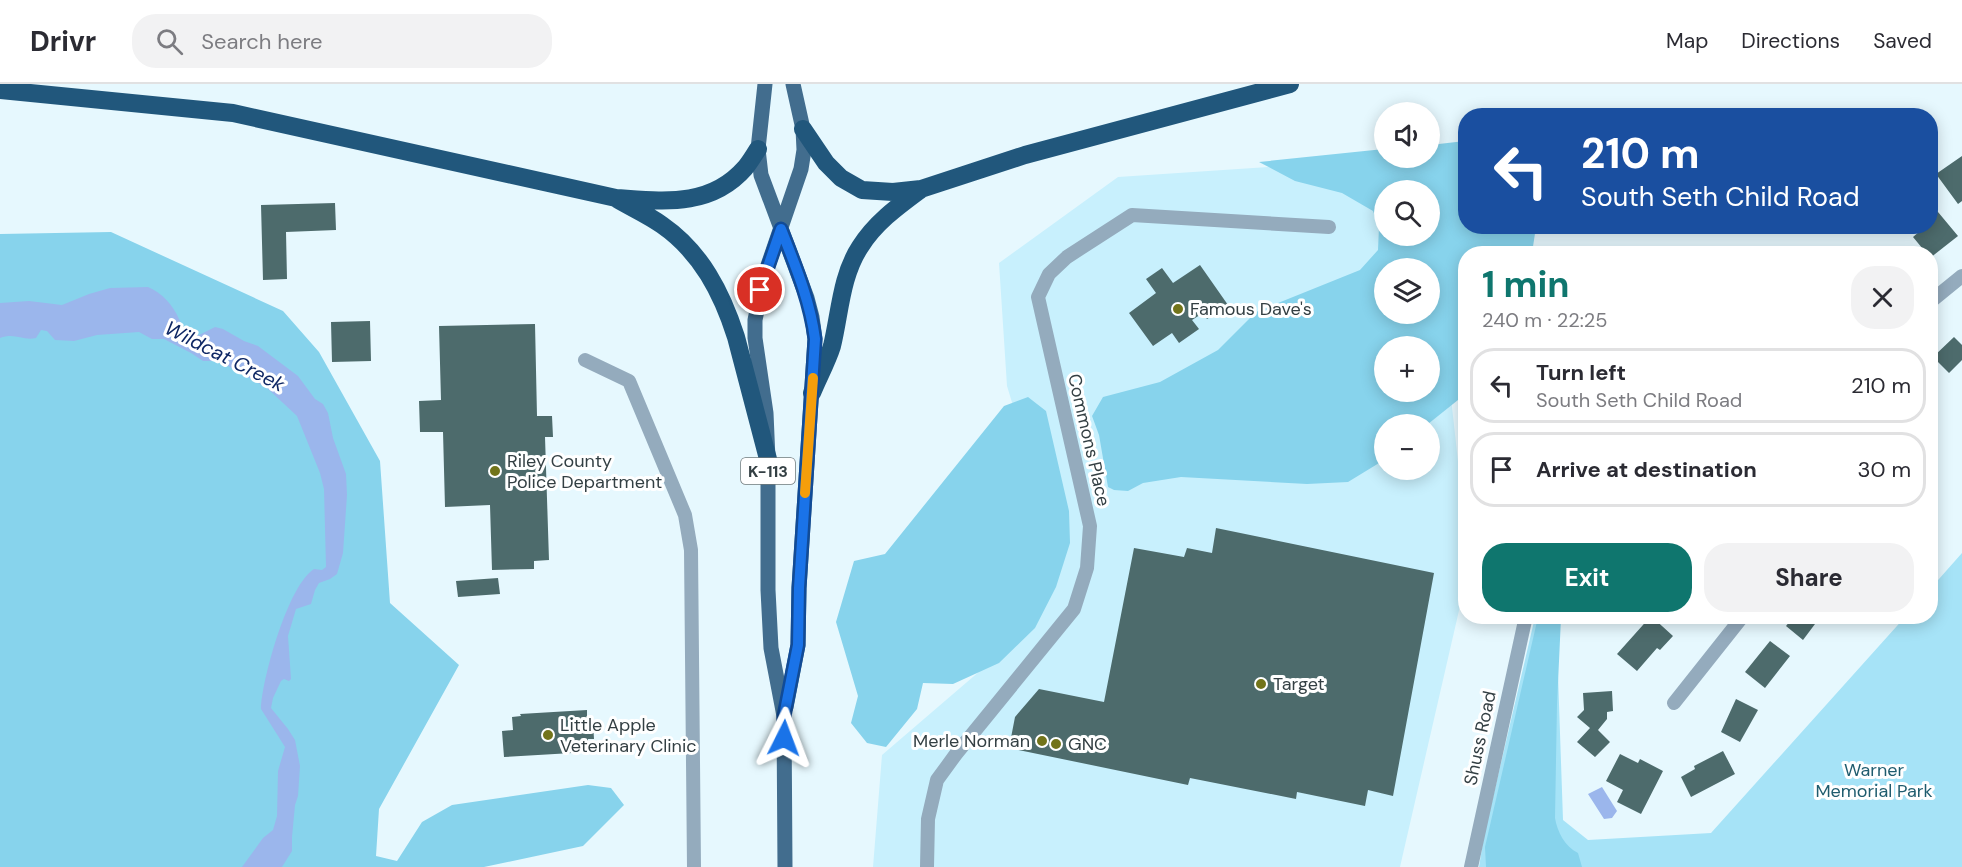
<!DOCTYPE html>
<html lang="en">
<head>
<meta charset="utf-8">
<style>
	:root { --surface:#fff; --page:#f2f2f3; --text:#2b2b33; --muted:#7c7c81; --line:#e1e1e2; --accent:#0f766e }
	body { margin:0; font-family:"DM Sans",sans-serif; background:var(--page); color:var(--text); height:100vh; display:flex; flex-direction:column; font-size:22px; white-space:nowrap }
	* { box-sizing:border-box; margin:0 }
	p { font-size:20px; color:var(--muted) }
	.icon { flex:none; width:33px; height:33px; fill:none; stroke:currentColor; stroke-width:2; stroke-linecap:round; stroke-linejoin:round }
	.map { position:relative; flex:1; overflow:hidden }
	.details { position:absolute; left:1458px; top:162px; width:480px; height:378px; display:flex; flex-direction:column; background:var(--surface); border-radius:24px; box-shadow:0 3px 15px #0003 }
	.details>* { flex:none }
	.top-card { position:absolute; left:1458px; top:24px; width:480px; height:126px; border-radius:24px; box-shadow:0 3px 15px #0003; background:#1a4fa0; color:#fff; overflow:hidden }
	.fabs { position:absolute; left:1374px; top:18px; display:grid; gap:12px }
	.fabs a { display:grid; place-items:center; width:66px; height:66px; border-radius:50%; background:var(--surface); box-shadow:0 3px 15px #0003; font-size:30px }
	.pin { position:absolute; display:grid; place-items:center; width:51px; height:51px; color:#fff; margin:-26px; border:3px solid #fff; border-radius:50%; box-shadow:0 2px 6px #0007 }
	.me { position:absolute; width:66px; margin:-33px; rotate:3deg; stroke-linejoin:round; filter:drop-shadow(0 0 4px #0008) }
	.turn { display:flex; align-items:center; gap:21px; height:126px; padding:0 24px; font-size:27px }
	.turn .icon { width:78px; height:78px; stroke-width:2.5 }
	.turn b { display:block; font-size:42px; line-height:51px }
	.round { display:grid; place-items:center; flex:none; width:63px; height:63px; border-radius:24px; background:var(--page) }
	.summary { display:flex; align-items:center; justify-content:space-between; height:102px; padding:0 24px }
	h1 { font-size:36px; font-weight:700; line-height:45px; color:var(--accent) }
	.primary-button { display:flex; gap:12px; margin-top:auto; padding:12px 24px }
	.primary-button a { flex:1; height:69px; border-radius:24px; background:var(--accent); color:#fff; font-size:24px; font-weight:700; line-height:69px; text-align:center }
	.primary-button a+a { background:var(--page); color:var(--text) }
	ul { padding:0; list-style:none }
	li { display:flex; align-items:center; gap:18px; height:75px; margin:0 12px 9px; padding:0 12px; border:3px solid var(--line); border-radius:24px }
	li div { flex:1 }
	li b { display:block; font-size:22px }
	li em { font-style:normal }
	header { display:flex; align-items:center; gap:36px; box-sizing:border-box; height:84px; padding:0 30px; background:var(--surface); border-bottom:2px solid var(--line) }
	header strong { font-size:28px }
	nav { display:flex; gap:33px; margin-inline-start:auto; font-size:21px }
	.search { width:420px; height:54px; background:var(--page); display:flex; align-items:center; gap:15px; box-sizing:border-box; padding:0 21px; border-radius:24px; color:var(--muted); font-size:22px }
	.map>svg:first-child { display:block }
	.built { fill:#c8f0fd; fill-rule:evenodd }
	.green { fill:#a6e3f7 }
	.forest { fill:#87d3ec; fill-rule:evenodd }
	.water { fill:#9bb6ec }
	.building { fill:#4d6b6c }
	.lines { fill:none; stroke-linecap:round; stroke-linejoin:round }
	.street { stroke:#94abbd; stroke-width:14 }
	.primary { stroke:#426d8e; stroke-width:15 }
	.highway { stroke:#21577c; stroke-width:18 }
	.route-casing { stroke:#114b97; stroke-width:15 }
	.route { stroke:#1a73e8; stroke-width:10 }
	.slow { stroke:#f59e0b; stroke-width:10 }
	.poi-dot { fill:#72741a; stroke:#fff; stroke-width:2 }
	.labels { text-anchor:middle; stroke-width:6; stroke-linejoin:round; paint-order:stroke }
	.shield { fill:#fff; stroke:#70797b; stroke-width:1.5 }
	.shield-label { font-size:16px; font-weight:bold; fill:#333f43 }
	.poi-label { font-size:18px; fill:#333f43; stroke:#fff; text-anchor:start }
	.street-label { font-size:18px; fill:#333f43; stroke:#fff }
	.park-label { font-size:18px; fill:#1f5c6e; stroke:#fff }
	.water-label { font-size:20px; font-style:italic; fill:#0e2764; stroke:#fff }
</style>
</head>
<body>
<header>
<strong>Drivr</strong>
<div class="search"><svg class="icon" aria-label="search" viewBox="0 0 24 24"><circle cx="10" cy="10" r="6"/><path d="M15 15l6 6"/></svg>Search here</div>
<nav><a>Map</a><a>Directions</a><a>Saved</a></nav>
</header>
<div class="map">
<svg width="1962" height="783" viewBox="0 0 1962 783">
	<rect width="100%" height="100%" fill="#e6f8fe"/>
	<path class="built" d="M1403,74L1384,106V152H1430V123L1465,441L1466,496L1400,783H873L882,671L1023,550L1051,446L1007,302L999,179L1118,93ZM1384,184H1430V230H1384ZM1384,262H1430V308H1384ZM1384,340H1430V386H1384Z"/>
	<path class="green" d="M1962,469V783H1479L1484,752L1535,533H1556L1563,736L1588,756L1711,749L1905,533L1930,532L1931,504Z"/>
	<path class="forest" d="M1465,57L1466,142L1536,143L1532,169L1466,170V308L1463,312L1428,340H1384V376L1348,398L1307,400L1181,393L1143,399L1128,407L1114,406L1108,403L1099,351L1092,332L1103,313L1160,298L1218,266L1256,228L1360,186L1378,166L1379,143L1373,127L1342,109L1295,97L1259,78L1384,65V74H1430V61ZM1384,106H1430V152H1384ZM1384,184H1430V230H1384ZM1384,262H1430V308H1384Z
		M111,148L283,227L319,268L380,377L390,519L459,581L379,725L376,772L397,777L422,738L452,721L588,701L611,704L624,721L583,762L484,783H0V150Z
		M1028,313L1046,327L1069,427L1070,459L1056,503L1035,544L999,579L953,600L923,599L917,625L886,663L867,659L851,639L858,612L836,538L854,477L885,470L1004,322Z
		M1538,533H1561V534L1557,620L1555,734C1557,747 1565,763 1578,769L1582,783H1486L1485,763Z"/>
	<path class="water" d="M148,203C162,209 173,221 179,235C183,242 183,247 190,252L199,251L215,243L223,245L244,257L258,262L298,292L315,315L323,320L328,329L333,354L346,390L347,411L343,469L337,490L330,495L319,499L315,506L311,520L296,525L288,552L291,595L289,597L284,595L281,597L273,614L271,624L288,645L295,656L300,682L298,712L295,721L292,753V767L282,783H242L263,754L273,746L277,732L278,687L285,663L261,625C262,595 288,501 314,485L322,486L326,483L324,405L320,389L297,332L267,304L219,277H203L191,269L164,255H152L139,248L97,251L74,257L55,256L47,247L41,246L36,254C22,257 15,248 0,254V219L29,217L62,221L89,210L110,204Z
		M1602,703L1617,727L1612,734L1604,735L1588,710Z"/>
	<path class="building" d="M1962,72V117L1958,120L1936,90Z
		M335,119L336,146L286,148L287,195L263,196L261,121Z
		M1933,122L1958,152L1930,174V170H1927L1913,153L1920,147L1916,142H1930V124Z
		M1200,181L1228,221L1207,235L1203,229L1192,236L1199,245L1179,259L1172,249L1153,262L1129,229L1156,209L1146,195L1162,184L1173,199Z
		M370,237L371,277L332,278L331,238Z
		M535,240L537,332H552L553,353H545L549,476L534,477V485L492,486L490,421L445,423L443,348H420L419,317L441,316L439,242Z
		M1954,253L1962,261V276L1949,289L1933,273Z
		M1216,444L1434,489L1393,712L1368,706L1365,722L1297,708L1296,715L1190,694L1188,701L1009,664L1015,633L1039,605L1104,618L1134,464L1184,473L1187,464L1212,469Z
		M498,494L500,510L458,513L456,497Z
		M1651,532L1673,552L1660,566L1657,564L1637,587L1617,570Z
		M1794,532H1821L1803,556L1786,542Z
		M1770,557L1790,572L1765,604L1745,588Z
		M1612,607L1613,627L1607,628V635L1598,646L1610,658L1595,673L1577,658L1590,644L1577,633L1584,626L1583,609Z
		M1736,615L1758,626L1740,658L1721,648Z
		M587,626V639H593L594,655H588L589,668L504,673L502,647L513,646L512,633L521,632L520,630Z
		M1723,667L1735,690L1691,713L1681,693L1695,685L1694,682Z
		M1620,670L1638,679L1640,675L1663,687L1641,730L1617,718L1623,706L1606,697Z"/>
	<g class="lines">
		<path class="street" d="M1930,218L1962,192
			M585,276L629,297L685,431L691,466L694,783
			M1674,619L1743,532
			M927,783L928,735L937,696L956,670L1074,525L1087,484L1090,442L1038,213L1049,190L1067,173L1132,131L1329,143
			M1471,783L1526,532"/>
		<path class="primary" d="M765,0L758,65L761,91L807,214L812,233L815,255L799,504L798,561L786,623
			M785,783L784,632L771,564L768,506V375L766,329L755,254V236L764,193L801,85L804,66L803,45L793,0"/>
		<path class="highway" d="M0,6L233,29L616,114C662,117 710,124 745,84C750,78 754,71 758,65
			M803,45L826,79L841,94L862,106L893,108L921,105L1025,71L1290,0
			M617,115C632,124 648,131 662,141C701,168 722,209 736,253L768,375
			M812,309C818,294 827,278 832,262C840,229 841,192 860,163C875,139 897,123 920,106"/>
	</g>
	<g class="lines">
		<defs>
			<path id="route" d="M760,206L781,145C795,181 810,216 815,255L799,504L798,561L784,632V654"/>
		</defs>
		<use href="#route" class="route-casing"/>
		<use href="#route" class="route"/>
		<path class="slow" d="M805,409L813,294"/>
	</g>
	<g class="poi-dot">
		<circle cx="1178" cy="225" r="6"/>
		<circle cx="495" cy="387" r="6"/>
		<circle cx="1261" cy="600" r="6"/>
		<circle cx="548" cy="651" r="6"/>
		<circle cx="1042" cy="657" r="6"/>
		<circle cx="1056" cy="660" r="6"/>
	</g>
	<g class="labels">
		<rect class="shield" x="741" y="374" width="54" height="26" rx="4.5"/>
		<g class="shield-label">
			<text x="768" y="393">K-113</text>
		</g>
		<g class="poi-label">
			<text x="1190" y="231">Famous Dave's</text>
			<text x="507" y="383">Riley County<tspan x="507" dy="21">Police Department</tspan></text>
			<text x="1273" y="606">Target</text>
			<text x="560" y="647">Little Apple<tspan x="560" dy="21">Veterinary Clinic</tspan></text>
			<text x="1030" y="663" text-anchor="end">Merle Norman</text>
			<text x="1068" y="666">GNC</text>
		</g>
		<g class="street-label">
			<text transform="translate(1089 356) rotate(77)" y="6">Commons Place</text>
			<text transform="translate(1480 654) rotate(-78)" y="6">Shuss Road</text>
		</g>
		<g class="park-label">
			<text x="1874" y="692">Warner<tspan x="1874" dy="21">Memorial Park</tspan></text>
		</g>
		<g class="water-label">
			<text transform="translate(225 272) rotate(27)" y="7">Wildcat Creek</text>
		</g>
	</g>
</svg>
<div class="fabs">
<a><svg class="icon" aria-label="sound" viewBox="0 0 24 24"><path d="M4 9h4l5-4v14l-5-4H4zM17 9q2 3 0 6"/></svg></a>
<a><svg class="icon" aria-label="search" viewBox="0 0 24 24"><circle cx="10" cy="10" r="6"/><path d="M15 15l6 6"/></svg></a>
<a><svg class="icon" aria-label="layers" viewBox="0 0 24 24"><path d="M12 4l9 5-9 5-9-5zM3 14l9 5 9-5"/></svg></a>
<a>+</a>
<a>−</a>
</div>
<div class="pin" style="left:760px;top:206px;background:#d93025"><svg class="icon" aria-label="arrive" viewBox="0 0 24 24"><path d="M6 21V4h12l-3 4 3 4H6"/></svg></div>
<svg class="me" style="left:784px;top:654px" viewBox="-20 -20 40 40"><path d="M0-17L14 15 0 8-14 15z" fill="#1a73e8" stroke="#fff" stroke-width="4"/></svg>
<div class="top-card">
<div class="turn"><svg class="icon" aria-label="left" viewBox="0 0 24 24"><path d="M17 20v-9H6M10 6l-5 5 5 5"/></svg><div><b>210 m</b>South Seth Child Road</div></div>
</div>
<section class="details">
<div class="summary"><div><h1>1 min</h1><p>240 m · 22:25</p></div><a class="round"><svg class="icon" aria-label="close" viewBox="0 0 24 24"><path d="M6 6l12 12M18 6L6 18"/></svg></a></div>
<ul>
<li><svg class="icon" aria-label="left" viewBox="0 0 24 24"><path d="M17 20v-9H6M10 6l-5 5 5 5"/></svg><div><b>Turn left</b><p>South Seth Child Road</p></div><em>210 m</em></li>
<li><svg class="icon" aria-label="arrive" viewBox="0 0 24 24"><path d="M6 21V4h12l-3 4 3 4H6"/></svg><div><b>Arrive at destination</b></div><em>30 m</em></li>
</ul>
<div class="primary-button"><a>Exit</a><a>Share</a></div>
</section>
</div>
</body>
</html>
